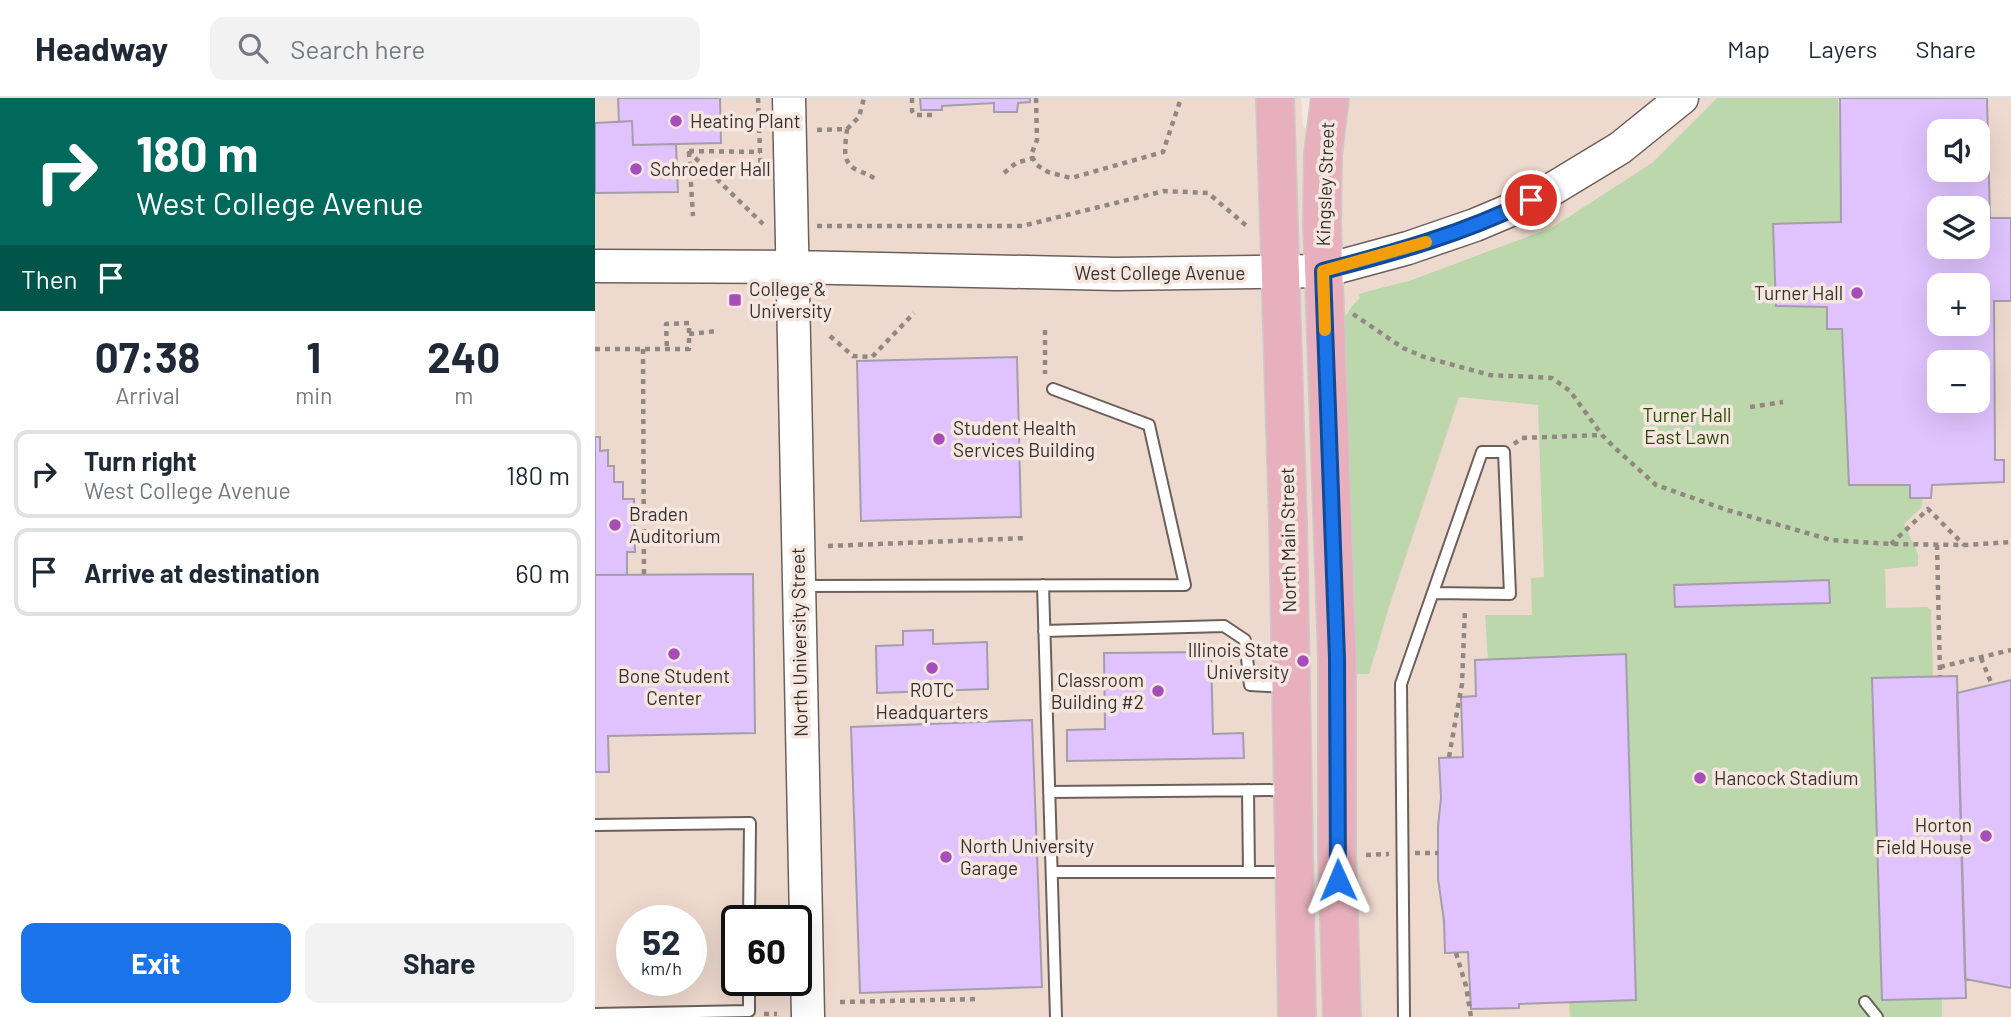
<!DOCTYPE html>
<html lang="en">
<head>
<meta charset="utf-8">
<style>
	:root { --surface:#fff; --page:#f2f2f3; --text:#1f2937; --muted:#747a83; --line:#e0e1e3; --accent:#1a73e8 }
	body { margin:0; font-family:Barlow,sans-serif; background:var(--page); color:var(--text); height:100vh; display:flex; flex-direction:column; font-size:26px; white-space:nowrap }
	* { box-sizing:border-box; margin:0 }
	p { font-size:23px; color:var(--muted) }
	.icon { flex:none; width:38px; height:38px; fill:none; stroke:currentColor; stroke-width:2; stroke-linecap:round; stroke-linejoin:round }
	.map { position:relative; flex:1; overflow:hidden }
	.sheet { display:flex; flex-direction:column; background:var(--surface); width:595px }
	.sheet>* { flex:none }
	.banner { background:#00695c; color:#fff; overflow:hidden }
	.controls { position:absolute; left:1332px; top:21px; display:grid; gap:14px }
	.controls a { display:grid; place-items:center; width:63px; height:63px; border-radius:14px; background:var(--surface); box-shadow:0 7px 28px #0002; font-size:35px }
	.speed { position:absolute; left:21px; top:807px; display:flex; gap:14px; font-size:35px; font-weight:700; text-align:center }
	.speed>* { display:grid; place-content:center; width:91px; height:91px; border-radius:50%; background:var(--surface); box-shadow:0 7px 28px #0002; line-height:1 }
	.speed small { font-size:18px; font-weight:400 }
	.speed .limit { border:4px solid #111; border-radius:10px; background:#fff; color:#111 }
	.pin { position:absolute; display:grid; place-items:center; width:60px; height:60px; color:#fff; margin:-30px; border:4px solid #fff; border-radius:50%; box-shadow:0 2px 7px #0007 }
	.me { position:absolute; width:77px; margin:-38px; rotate:359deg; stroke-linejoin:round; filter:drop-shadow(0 0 5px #0008) }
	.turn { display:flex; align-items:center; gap:24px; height:147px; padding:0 21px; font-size:32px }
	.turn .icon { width:91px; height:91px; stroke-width:2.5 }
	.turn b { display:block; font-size:49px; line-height:60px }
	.then { display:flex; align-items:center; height:66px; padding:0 21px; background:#0003; gap:14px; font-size:26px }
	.eta { display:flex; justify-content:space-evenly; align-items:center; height:119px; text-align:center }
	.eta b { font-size:42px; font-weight:700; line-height:49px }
	.cta { display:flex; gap:14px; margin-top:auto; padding:14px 21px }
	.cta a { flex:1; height:80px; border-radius:14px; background:var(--accent); color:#fff; font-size:28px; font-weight:700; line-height:80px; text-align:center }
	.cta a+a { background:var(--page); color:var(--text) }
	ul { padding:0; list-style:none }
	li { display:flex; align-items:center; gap:21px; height:88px; margin:0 14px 10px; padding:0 7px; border:4px solid var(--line); border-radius:14px }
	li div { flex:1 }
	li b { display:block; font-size:26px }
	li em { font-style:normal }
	header { display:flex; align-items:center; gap:42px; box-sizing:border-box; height:98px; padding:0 35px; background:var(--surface); border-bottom:2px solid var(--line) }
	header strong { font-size:33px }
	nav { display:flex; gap:38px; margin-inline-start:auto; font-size:24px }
	.search { width:490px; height:63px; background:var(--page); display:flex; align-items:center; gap:18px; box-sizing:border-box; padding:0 24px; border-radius:14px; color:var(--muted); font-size:26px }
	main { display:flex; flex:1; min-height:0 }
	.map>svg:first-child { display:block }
	.built { fill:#eed9ce; fill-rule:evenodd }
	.green { fill:#bcd7ab }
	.building { fill:#dfc2fe; stroke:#a49eaa; stroke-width:2; fill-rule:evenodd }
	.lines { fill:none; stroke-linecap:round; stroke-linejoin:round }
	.lane-casing { stroke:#6c605a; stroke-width:14 }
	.secondary-casing { stroke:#6c605a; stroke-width:35 }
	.primary-casing { stroke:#cbcac9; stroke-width:40 }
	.path { stroke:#928883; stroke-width:4.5; stroke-dasharray:5 5; stroke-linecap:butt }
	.lane { stroke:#fff; stroke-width:10 }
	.secondary { stroke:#fff; stroke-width:32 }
	.primary { stroke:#e7b0bc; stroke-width:37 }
	.route-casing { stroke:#114b97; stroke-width:18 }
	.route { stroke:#1a73e8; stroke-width:12 }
	.slow { stroke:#f59e0b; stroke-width:12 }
	.poi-dot { fill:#a64db9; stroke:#f5e6df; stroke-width:2.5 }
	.labels { text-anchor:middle; stroke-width:7; stroke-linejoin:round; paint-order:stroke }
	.poi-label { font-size:19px; fill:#38322f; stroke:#f5e6df; text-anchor:start }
	.street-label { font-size:19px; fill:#38322f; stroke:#f5e6df }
	.park-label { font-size:19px; fill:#274d00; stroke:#f5e6df }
</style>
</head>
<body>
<header>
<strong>Headway</strong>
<div class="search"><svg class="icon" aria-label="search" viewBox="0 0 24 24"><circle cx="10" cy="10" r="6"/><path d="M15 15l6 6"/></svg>Search here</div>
<nav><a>Map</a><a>Layers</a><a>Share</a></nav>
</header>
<main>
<section class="sheet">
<div class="banner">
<div class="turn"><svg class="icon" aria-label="right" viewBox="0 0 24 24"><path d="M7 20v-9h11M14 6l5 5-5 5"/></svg><div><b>180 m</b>West College Avenue</div></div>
<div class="then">Then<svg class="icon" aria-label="arrive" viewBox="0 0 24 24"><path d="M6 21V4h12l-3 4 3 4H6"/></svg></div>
</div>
<div class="eta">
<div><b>07:38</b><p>Arrival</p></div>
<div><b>1</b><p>min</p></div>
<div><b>240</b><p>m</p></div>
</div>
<ul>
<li><svg class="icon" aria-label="right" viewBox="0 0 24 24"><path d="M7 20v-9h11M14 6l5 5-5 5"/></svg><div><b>Turn right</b><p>West College Avenue</p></div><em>180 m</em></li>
<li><svg class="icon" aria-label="arrive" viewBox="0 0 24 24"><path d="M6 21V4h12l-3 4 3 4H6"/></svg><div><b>Arrive at destination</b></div><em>60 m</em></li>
</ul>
<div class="cta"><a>Exit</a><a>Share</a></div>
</section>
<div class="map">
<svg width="1416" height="919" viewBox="0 0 1416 919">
	<rect width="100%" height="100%" fill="#f5e6df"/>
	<path class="built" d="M0,0H706L708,29L711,30L720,0H1416V919H0ZM1344,33H1382V72H1344ZM1344,110H1382V149H1344ZM1344,187H1382V226H1344ZM1344,264H1382V303H1344ZM37,822H96V882H37ZM142,822H201V882H142Z"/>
	<path class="green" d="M1122,0H1243L1246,124L1179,126L1181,208L1232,209L1247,231L1254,387H1315L1318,400H1328L1326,410L1309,426L1323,456V468L1290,471L1291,510L1332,509L1336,512L1338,578H1362L1371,900L1347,901V919H975L974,904L925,906L924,910L876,911L873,854L850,855L843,764L846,700L844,660L868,659L866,599L881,598L880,562H893L890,517H937L936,480L949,479L943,307L864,299L794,509L774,576H755L746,225L757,208L765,200L763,196L817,182L958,129L1057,65Z"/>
	<path class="building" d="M23,0H125L126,45L38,47L37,23L24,24Z
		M325,0H435V4L423,5L422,14H399V5L347,8V12H326Z
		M1245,0H1392L1395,120H1416V203H1399L1400,362H1409V384L1337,387L1336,400H1315V387H1254L1247,231H1232V209L1181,208L1178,126L1246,124ZM1344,33H1382V72H1344ZM1344,110H1382V149H1344ZM1344,187H1382V226H1344ZM1344,264H1382V303H1344Z
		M37,23L38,47L81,46L83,94L0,95V25Z
		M422,259L426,419L266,423L262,263Z
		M0,339H5V353L13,352V368H19V384H28V401H39L40,454H32V477H0Z
		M158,476L160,635L13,638L14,674H0V477Z
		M1234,482L1235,505L1080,509L1079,487Z
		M338,532V546L392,544L393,591L282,595L281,548L308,547V533Z
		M616,554L618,636L648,635L649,660L472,663V632L510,631L509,555Z
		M1031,556L1041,902L924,906V910L876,911L873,854L850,855L849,822L843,781V728L846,700L844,660L868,659L866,599L881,598L880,562Z
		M1362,578L1371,900L1287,902L1277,580Z
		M1416,582V890L1370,881L1362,595Z
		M437,622L447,889L265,895L256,629Z"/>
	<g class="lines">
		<defs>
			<path id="lane" d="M448,487L461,919
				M206,488L590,487L554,327L458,291
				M449,533L629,528L650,542L655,587L690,589
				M653,692L654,774
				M454,694L691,692
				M0,727L155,725L154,822
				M457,774H695
				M1270,904L1282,919
				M0,916L154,913V882
				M809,919L806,586L887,354H909L915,496L838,495"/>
			<path id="secondary" d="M194,0L213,919
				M0,168L197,169L521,176L728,173L813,150L880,127L918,111L954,93L1025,50L1087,0"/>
			<path id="primary" d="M680,0L693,425L702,919
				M735,0L728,56L727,124L742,560V754L747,919"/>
		</defs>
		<use href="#lane" class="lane-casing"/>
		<use href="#secondary" class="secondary-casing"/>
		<use href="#primary" class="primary-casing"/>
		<path class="path" d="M163,0L166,80
			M317,0V13L320,17H341
			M441,0L442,42L436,57L442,67L453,74L476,80L568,54L586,0
			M252,31C251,45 245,65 262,72C270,76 276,77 283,83
			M222,32L252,31L264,19L269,0
			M93,53L168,126
			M94,53L165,54
			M94,54L98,118
			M409,75L421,65L438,60
			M222,128H427L569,93L613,95L654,130
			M758,216L808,250L829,259L895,277L957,280L975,293L1007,337L1020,350L1061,387L1129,411L1236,442L1296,446L1370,447L1416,444
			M450,232V276
			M94,236L122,233
			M235,238L258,258L277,259L319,215
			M0,251H94V225L71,226L72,252
			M48,251L49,477
			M1155,309L1188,304
			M919,346L927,340L1006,337
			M1296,446L1333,411L1369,447
			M1342,447L1345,578
			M233,448L432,440
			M1386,560L1397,587
			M1345,569L1416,552
			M854,659L867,586L870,511
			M820,755H843
			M771,757L794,756
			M861,855L871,888L876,919
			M245,904L384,901
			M169,916H182"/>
		<use href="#lane" class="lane"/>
		<use href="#secondary" class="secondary"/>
		<use href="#primary" class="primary"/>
	</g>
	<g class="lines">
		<defs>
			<path id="route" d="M743,782L742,560L728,173C799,155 870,135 936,102"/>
		</defs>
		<use href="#route" class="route-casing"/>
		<use href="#route" class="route"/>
		<path class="slow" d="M730,232L728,173L831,144"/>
	</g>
	<g class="poi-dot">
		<circle cx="81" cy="23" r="7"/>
		<circle cx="41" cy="71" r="7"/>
		<circle cx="1262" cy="195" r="7"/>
		<rect x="133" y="195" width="14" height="14" rx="3.5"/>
		<circle cx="344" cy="341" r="7"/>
		<circle cx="20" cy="427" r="7"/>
		<circle cx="79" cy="556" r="7"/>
		<circle cx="708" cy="563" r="7"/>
		<circle cx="337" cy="570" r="7"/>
		<circle cx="563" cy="593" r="7"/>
		<circle cx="1105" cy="680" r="7"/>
		<circle cx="1391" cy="738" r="7"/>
		<circle cx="351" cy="759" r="7"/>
	</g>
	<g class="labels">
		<g class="poi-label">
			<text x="95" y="30">Heating Plant</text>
			<text x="55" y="78">Schroeder Hall</text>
			<text x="154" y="198">College &amp;<tspan x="154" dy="22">University</tspan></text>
			<text x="1248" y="202" text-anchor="end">Turner Hall</text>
			<text x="358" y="337">Student Health<tspan x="358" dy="22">Services Building</tspan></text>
			<text x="34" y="423">Braden<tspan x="34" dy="22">Auditorium</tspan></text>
			<text x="694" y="559" text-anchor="end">Illinois State<tspan x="694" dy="22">University</tspan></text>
			<text x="79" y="585" text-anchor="middle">Bone Student<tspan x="79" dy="22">Center</tspan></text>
			<text x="549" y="589" text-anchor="end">Classroom<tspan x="549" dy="22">Building #2</tspan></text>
			<text x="337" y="599" text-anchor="middle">ROTC<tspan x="337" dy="22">Headquarters</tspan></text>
			<text x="1119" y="687">Hancock Stadium</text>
			<text x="1377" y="734" text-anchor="end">Horton<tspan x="1377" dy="22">Field House</tspan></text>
			<text x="365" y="755">North University<tspan x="365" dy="22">Garage</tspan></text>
		</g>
		<g class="street-label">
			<text transform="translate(730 86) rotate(-88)" y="7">Kingsley Street</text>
			<text x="565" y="182">West College Avenue</text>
			<text transform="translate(693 442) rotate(-91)" y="7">North Main Street</text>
			<text transform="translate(204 544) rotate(-91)" y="7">North University Street</text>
		</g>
		<g class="park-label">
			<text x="1092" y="324">Turner Hall<tspan x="1092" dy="22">East Lawn</tspan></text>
		</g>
	</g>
</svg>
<div class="controls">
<a><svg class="icon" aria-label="sound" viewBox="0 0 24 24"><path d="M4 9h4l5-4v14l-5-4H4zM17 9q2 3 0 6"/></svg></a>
<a><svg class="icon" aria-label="layers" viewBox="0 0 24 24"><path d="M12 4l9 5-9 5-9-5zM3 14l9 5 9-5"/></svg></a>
<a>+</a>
<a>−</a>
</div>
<div class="speed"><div>52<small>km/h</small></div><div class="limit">60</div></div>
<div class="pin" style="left:936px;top:102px;background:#d93025"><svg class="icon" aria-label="arrive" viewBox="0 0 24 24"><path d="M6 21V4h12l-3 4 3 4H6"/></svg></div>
<svg class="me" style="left:743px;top:782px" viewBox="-20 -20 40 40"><path d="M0-17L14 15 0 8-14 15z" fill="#1a73e8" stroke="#fff" stroke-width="4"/></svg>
</div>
</main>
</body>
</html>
